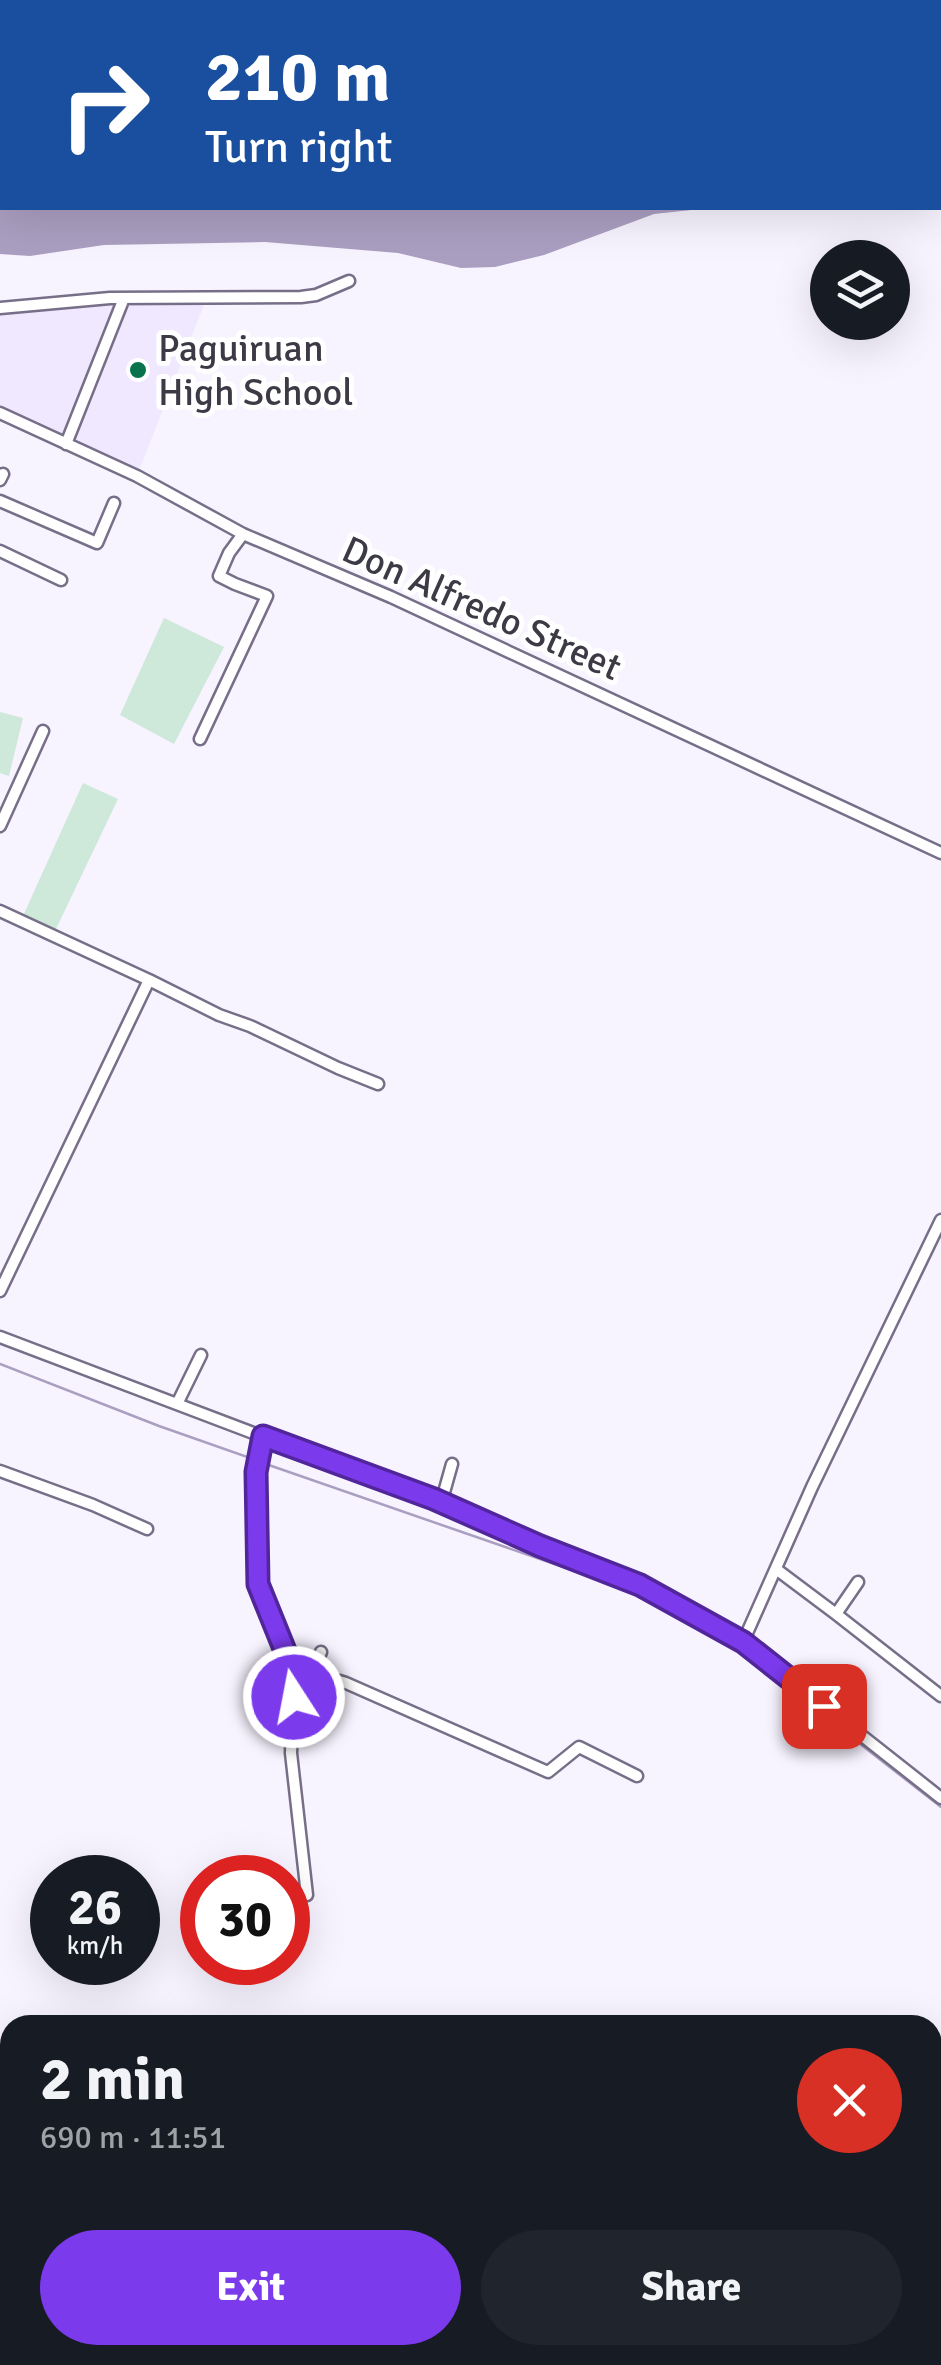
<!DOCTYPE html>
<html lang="en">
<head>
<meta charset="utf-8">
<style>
	:root { --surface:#171b24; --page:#20242c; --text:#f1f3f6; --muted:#9ea1a6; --accent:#7c3aed }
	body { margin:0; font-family:Signika,sans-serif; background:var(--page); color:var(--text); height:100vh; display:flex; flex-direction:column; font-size:38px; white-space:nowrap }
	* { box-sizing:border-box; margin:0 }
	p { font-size:32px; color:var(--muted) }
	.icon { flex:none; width:55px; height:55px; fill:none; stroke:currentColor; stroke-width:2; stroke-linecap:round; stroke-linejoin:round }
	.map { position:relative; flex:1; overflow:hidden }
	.side { position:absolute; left:0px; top:2015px; width:942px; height:350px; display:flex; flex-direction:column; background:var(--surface); border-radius:30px 30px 0 0; box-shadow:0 10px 40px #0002 }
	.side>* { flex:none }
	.banner { position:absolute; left:0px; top:0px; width:942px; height:210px; box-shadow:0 10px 40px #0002; background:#1a4fa0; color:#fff; overflow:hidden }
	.fabs { position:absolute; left:810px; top:240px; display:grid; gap:20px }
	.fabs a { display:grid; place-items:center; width:100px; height:100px; border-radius:50%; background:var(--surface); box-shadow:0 10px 40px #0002; font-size:50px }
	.speed { position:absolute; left:30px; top:1855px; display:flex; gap:20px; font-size:50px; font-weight:700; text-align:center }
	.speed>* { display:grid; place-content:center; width:130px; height:130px; border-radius:50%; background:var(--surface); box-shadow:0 10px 40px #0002; line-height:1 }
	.speed small { font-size:25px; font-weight:400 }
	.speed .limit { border:15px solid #d22; background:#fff; color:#111 }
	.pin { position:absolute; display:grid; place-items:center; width:85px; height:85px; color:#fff; margin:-42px; border-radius:20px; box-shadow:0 5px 15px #0006 }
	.me { position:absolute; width:110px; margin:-55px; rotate:349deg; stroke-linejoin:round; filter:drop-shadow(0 0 8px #0008) }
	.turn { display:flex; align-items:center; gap:35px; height:210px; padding:0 40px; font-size:45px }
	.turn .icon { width:130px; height:130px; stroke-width:2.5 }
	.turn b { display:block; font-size:70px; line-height:85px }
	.round { display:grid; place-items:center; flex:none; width:105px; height:105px; border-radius:52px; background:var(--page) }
	.headline { display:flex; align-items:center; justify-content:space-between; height:170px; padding:0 40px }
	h1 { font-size:60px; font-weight:700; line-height:75px }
	.cta { display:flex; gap:20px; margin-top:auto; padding:20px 40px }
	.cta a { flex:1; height:115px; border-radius:60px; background:var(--accent); color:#fff; font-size:40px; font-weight:700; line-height:115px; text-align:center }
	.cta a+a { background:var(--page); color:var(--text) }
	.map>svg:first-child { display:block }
	.built { fill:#efe8fe }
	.green { fill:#cee8d9 }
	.water { fill:#ab9fc1 }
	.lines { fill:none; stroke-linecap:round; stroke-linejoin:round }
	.stream { stroke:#ab9fc1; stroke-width:2.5 }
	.river { stroke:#ab9fc1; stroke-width:15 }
	.minor-casing { stroke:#776f88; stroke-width:15 }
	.minor { stroke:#fff; stroke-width:10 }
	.route-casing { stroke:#51269a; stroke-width:25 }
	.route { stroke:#7c3aed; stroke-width:18 }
	.poi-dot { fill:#08734c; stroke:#fff; stroke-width:4 }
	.labels { text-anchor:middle; stroke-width:10; stroke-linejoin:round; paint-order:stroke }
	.poi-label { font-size:38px; fill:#3d3a45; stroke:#fff; text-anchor:start }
	.street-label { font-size:38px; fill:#3d3a45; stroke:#fff }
</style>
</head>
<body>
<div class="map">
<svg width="941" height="2365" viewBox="0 0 941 2365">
	<rect width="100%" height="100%" fill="#f7f3ff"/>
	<path class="built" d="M125,302H205L139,470L68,437Z
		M119,303L61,437L0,410V310Z"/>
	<path class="green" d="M593,0H941V112L940,2H593Z
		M164,618L224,647L174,744L120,715Z
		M0,712L23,718L9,776L0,773Z
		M83,783L118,799L55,931L23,916Z"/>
	<path class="water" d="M0,190H2V208H710L654,214L544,255L495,267L461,268L398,253L265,242L104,245L30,256L0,254Z"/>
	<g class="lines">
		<path class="stream" d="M0,1364L159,1426L256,1460
			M263,1463L655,1599L751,1659L941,1807"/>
		<path class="river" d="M932,2274L941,2275
			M796,2365L800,2355"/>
		<defs>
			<path id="minor" d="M488,1V0
				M26,2V0
				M325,2L326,0
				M545,2V0
				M0,308L110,298L301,297L316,295L349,281
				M0,413L137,476L243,534L391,597L941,853
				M66,444L124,298
				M0,480L3,474
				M0,501L97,543L114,503
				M0,551L61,580
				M200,739L267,596L235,584L219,576L229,553L243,534
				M0,826L43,731
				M0,911L149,980L219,1015L250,1026L338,1068L378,1084
				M0,1291L149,980
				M0,1337L356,1472L433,1499L506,1532L640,1585L743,1642L941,1798
				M177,1404L201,1355
				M263,1436L256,1472L257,1584L294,1673L291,1753L307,1895
				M0,1471L93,1505L147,1529
				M441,1503L452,1464
				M776,1569L836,1614L941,1696
				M836,1614L858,1582
				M743,1642L812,1487L941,1220
				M321,1652L312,1673L346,1683L548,1772L579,1747L637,1776
				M932,2210L941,2203
				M0,2248L10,2254
				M171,2355L185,2365
				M60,2365L64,2355"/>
		</defs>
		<use href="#minor" class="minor-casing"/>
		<use href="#minor" class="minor"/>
	</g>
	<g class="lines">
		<defs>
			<path id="route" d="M294,1697V1673L258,1584L256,1472L263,1436L434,1499L540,1546L640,1585L743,1642L824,1706"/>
		</defs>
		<use href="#route" class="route-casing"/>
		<use href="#route" class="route"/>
	</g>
	<circle class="poi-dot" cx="138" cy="370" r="10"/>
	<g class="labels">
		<g class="poi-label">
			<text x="158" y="361">Paguiruan<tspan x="158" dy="44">High School</tspan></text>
		</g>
		<g class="street-label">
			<text transform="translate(482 608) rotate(24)" y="13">Don Alfredo Street</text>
		</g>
	</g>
</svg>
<div class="fabs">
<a><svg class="icon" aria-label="layers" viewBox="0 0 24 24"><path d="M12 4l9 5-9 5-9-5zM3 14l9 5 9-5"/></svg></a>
</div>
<div class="speed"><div>26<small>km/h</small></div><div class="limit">30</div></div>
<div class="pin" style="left:824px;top:1706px;background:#d93025"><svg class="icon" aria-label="arrive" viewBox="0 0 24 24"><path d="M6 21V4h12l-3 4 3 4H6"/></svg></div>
<svg class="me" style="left:294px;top:1697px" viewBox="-20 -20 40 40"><circle r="17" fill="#7c3aed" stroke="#fff" stroke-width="3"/><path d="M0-11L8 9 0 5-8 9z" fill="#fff"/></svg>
<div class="banner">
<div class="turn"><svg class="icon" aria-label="right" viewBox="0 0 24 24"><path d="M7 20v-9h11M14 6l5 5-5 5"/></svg><div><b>210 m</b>Turn right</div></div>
</div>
<section class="side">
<div class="headline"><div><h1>2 min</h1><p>690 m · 11:51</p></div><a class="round" style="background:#d93025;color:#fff"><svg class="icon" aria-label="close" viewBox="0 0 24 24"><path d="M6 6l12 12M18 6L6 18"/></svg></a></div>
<div class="cta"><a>Exit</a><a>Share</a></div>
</section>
</div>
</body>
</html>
